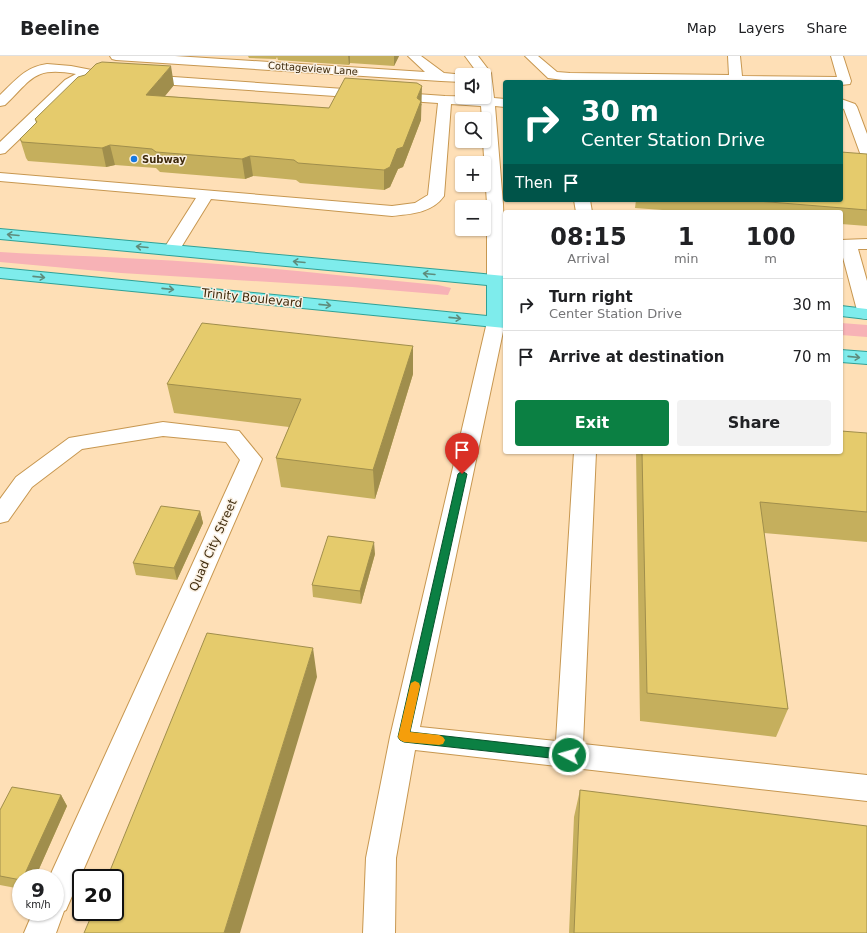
<!DOCTYPE html>
<html lang="en">
<head>
<meta charset="utf-8">
<style>
	:root { --surface:#fff; --page:#f2f2f2; --text:#202124; --muted:#757577; --line:#e0e0e0; --accent:#0b8043 }
	body { margin:0; font-family:"DejaVu Sans",sans-serif; background:var(--page); color:var(--text); height:100vh; display:flex; flex-direction:column; font-size:15px; white-space:nowrap }
	* { box-sizing:border-box; margin:0 }
	p { font-size:13px; color:var(--muted) }
	.icon { flex:none; width:22px; height:22px; fill:none; stroke:currentColor; stroke-width:2; stroke-linecap:round; stroke-linejoin:round }
	.map { position:relative; flex:1; overflow:hidden }
	.panel { position:absolute; left:503px; top:154px; width:340px; height:244px; display:flex; flex-direction:column; background:var(--surface); border-radius:4px; box-shadow:0 1px 3px #0004 }
	.panel>* { flex:none }
	.guide { position:absolute; left:503px; top:24px; width:340px; height:122px; border-radius:4px; box-shadow:0 1px 3px #0004; background:#00695c; color:#fff; overflow:hidden }
	.fabs { position:absolute; left:455px; top:12px; display:grid; gap:8px }
	.fabs a { display:grid; place-items:center; width:36px; height:36px; border-radius:4px; background:var(--surface); box-shadow:0 1px 3px #0004; font-size:20px }
	.speed { position:absolute; left:12px; top:813px; display:flex; gap:8px; font-size:20px; font-weight:700; text-align:center }
	.speed>* { display:grid; place-content:center; width:52px; height:52px; border-radius:50%; background:var(--surface); box-shadow:0 1px 3px #0004; line-height:1 }
	.speed small { font-size:10px; font-weight:400 }
	.speed .limit { border:2px solid #111; border-radius:6px; background:#fff; color:#111 }
	.pin { position:absolute; display:grid; place-items:center; width:34px; height:34px; color:#fff; margin:-41px -17px; border-radius:50% 50% 50% 0; rotate:-45deg; box-shadow:0 0 4px #0007 }
	.pin .icon { rotate:45deg }
	.me { position:absolute; width:44px; margin:-22px; rotate:276deg; stroke-linejoin:round; filter:drop-shadow(0 0 3px #0008) }
	.turn { display:flex; align-items:center; gap:14px; height:84px; padding:0 12px; font-size:18px }
	.turn .icon { width:52px; height:52px; stroke-width:2.5 }
	.turn b { display:block; font-size:28px; line-height:34px }
	.then { display:flex; align-items:center; height:38px; padding:0 12px; background:#0003; gap:8px; font-size:15px }
	.eta { display:flex; justify-content:space-evenly; align-items:center; height:68px; text-align:center }
	.eta b { font-size:24px; font-weight:700; line-height:28px }
	.button { display:flex; gap:8px; margin-top:auto; padding:8px 12px }
	.button a { flex:1; height:46px; border-radius:4px; background:var(--accent); color:#fff; font-size:16px; font-weight:700; line-height:46px; text-align:center }
	.button a+a { background:var(--page); color:var(--text) }
	ul { padding:0; list-style:none }
	li { display:flex; align-items:center; gap:12px; height:52px; padding:0 12px; border-top:1px solid var(--line) }
	li div { flex:1 }
	li b { display:block; font-size:15px }
	li em { font-style:normal }
	header { display:flex; align-items:center; gap:24px; box-sizing:border-box; height:56px; padding:0 20px; background:var(--surface); border-bottom:1px solid var(--line) }
	header strong { font-size:19px }
	nav { display:flex; gap:22px; margin-inline-start:auto; font-size:14px }
	.map>svg:first-child { display:block }
	.green { fill:#f7b2b6 }
	.lines { fill:none; stroke-linecap:round; stroke-linejoin:round }
	.minor-casing { stroke:#c79750; stroke-width:2 }
	.major-casing { stroke:#30a196; stroke-width:2 }
	.minor { fill:#fff; fill-rule:evenodd }
	.major { fill:#7eecec; fill-rule:evenodd }
	.wall { fill:#c5af5d }
	.shaded-wall { fill:#a08e4c }
	.building { fill:#e5cb6c; stroke:#a08e4c }
	.oneway { stroke:#5e8c7c }
	.route { fill:#0b8043; stroke:#07532c }
	.slow { fill:#f59e0b }
	.poi-dot { fill:#1679e2; stroke:#faf0e2; stroke-width:1.5 }
	.labels { text-anchor:middle; stroke-width:3; stroke-linejoin:round; paint-order:stroke }
	.far-street-label { font-size:10px; fill:#3f2b0d; stroke:#faf0e2 }
	.far-poi-label { font-size:10px; font-weight:bold; fill:#3f2b0d; stroke:#faf0e2; text-anchor:start }
	.street-label { font-size:12px; fill:#3f2b0d; stroke:#faf0e2 }
</style>
</head>
<body>
<header>
<strong>Beeline</strong>
<nav><a>Map</a><a>Layers</a><a>Share</a></nav>
</header>
<div class="map">
<svg width="867" height="877" viewBox="0 0 867 877">
	<rect width="100%" height="100%" fill="#fedfb6"/>
	<path class="green" d="M0,196C47,199 95,200 142,203C241,208 340,220 438,229L451,232L448,239L352,231L121,217L0,206Z
		M841,267L867,269V281L841,279Z"/>
	<g class="lines">
		<defs>
			<path id="minor" d="M110,0H175L425,16L408,0H421L444,17L465,19H462V26L441,25L116,4L112,3Z
				M465,0H478L491,17L494,42L505,43V51L495,50L503,148L505,224L502,228L496,229L490,228L487,224V148L483,85L484,63H482L481,50L451,48L444,140C432,157 411,158 392,160L211,143L177,198L171,199L165,198L163,194L196,142L0,125V117L392,150L415,147L428,139L438,47L145,27L140,26L139,23L140,20L145,19L445,40L484,41V19H479Z
				M525,0H538L557,16L570,17L729,19L728,0H740L742,20L837,21L831,0H843L851,25L850,28L841,29V26L570,25L548,22Z
				M47,8L71,10L107,17L108,20L107,23C94,26 87,23 75,30L5,97L0,98V86L65,24L76,18C34,10 32,23 5,49L0,50V39C16,24 25,11 47,8Z
				M841,43L855,48L857,51L867,78V101L862,100L860,97L844,53L841,52Z
				M574,144H590L592,156H576Z
				M867,183V193H858L867,225V263L861,262L858,258L841,194V184Z
				M496,261L502,262L505,266L420,671L556,685L574,396H596L583,688L867,719V745L415,694L396,802L395,877H363L366,802L390,681L487,266L490,262Z
				M163,366L239,375L262,403L66,854L64,855L56,877H24L33,856H55V822H49L240,404L226,386L163,380L82,393L32,431L8,465L0,467V443L16,421L69,382Z"/>
			<path id="major" d="M0,173L505,220V272L0,222V212L487,260V229L0,183Z
				M841,250L867,253V263L841,260Z
				M841,294L867,296V308L841,306Z"/>
		</defs>
		<use href="#minor" class="minor-casing"/>
		<use href="#major" class="major-casing"/>
		<use href="#minor" class="minor"/>
		<use href="#major" class="major"/>
	</g>
	<path class="wall" d="M243,0H399L394,10L350,7L349,9L278,4L277,1L276,3L249,2L248,0Z
		M85,19L174,29L165,40L329,52L422,48L421,50V64L403,111L398,113L390,131L384,134L300,127L296,124L253,120L245,123L160,116L156,112L115,109L106,111L28,105L26,102L20,83L36,67L35,63Z
		M867,98V170L841,168V156H690L635,152L636,144H841Z
		M413,290V318L375,443L281,431L276,402L289,371L174,357L167,328Z
		M867,377V486L764,477L788,653L776,681L640,665L636,396H841Z
		M200,455L203,467L177,524L136,519L133,507Z
		M375,498L361,548L313,541L312,529Z
		M580,734L867,877H569L574,761Z
		M61,739L67,750L35,822H21V833L0,829V754Z"/>
	<path class="shaded-wall" d="M348,0H350V7L349,9Z
		M394,0H399L394,10Z
		M171,10L174,29L150,58L146,39Z
		M422,30L421,64L403,111L398,113L390,131L384,134V114L417,42Z
		M110,89L115,109L106,111L102,92Z
		M250,100L253,120L245,123L242,103Z
		M413,290V318L375,443L373,414Z
		M200,455L203,467L177,524L174,512Z
		M374,486L375,498L361,548L360,535Z
		M313,592L317,621L240,877H224Z
		M61,739L67,750L35,822H23Z"/>
	<path class="building" d="M102,6L171,10L146,39L329,52L345,22L417,27L422,30L417,42L421,45L403,91L397,93L390,111L384,114L298,107L294,104L250,100L242,103L156,96L152,93L110,89L102,92L22,86L20,83L37,66L35,63L78,21L85,19L96,8Z
		M841,96L867,98V154L745,144H841Z
		M202,267L413,290L373,414L276,402L301,343L167,328Z
		M841,375L867,377V456L760,446L788,653L647,637L642,396H841Z
		M161,450L200,455L174,512L133,507Z
		M328,480L374,486L360,535L312,529Z
		M207,577L313,592L224,877H84L93,856H115V822H107Z
		M12,731L61,739L23,822H21V824L0,820V754Z
		M580,734L867,770V877H574Z"/>
	<defs><path id="oneway-shaft" d="M-6 0H5M1.5-3L5.5 0L1.5 3" fill="none" stroke-width="1.6" stroke-linecap="round" stroke-linejoin="round"/></defs>
	<g class="oneway">
		<use href="#oneway-shaft" transform="translate(13 179) rotate(-175)"/>
		<use href="#oneway-shaft" transform="translate(142 191) rotate(-175)"/>
		<use href="#oneway-shaft" transform="translate(299 206) rotate(-175)"/>
		<use href="#oneway-shaft" transform="translate(429 218) rotate(-175)"/>
		<use href="#oneway-shaft" transform="translate(39 221) rotate(6)"/>
		<use href="#oneway-shaft" transform="translate(168 233) rotate(6)"/>
		<use href="#oneway-shaft" transform="translate(325 249) rotate(6)"/>
		<use href="#oneway-shaft" transform="translate(455 262) rotate(6)"/>
		<use href="#oneway-shaft" transform="translate(854 301) rotate(6)"/>
	</g>
	<path class="route" d="M462,415L467,418L410,676L569,694L573,695L575,699L573,702L569,704L404,686L400,684L398,681L458,418Z"/>
	<path class="slow" d="M415,625L419,627L420,630L410,676L439,679L443,681L445,684L443,688L439,689L404,686L400,684L398,681L410,630L411,627Z"/>
	<circle class="poi-dot" cx="134" cy="103" r="4"/>
	<g class="labels">
		<g class="far-street-label">
			<text transform="translate(313 12) rotate(4)" y="4">Cottageview Lane</text>
		</g>
		<g class="far-poi-label">
			<text x="142" y="107">Subway</text>
		</g>
		<g class="street-label">
			<text transform="translate(252 242) rotate(6)" y="4">Trinity Boulevard</text>
			<text transform="translate(213 489) rotate(-66)" y="4">Quad City Street</text>
		</g>
	</g>
</svg>
<div class="fabs">
<a><svg class="icon" aria-label="sound" viewBox="0 0 24 24"><path d="M4 9h4l5-4v14l-5-4H4zM17 9q2 3 0 6"/></svg></a>
<a><svg class="icon" aria-label="search" viewBox="0 0 24 24"><circle cx="10" cy="10" r="6"/><path d="M15 15l6 6"/></svg></a>
<a>+</a>
<a>−</a>
</div>
<div class="speed"><div>9<small>km/h</small></div><div class="limit">20</div></div>
<div class="pin" style="left:462px;top:418px;background:#d93025"><svg class="icon" aria-label="arrive" viewBox="0 0 24 24"><path d="M6 21V4h12l-3 4 3 4H6"/></svg></div>
<svg class="me" style="left:569px;top:699px" viewBox="-20 -20 40 40"><circle r="17" fill="#0b8043" stroke="#fff" stroke-width="3"/><path d="M0-11L8 9 0 5-8 9z" fill="#fff"/></svg>
<div class="guide">
<div class="turn"><svg class="icon" aria-label="right" viewBox="0 0 24 24"><path d="M7 20v-9h11M14 6l5 5-5 5"/></svg><div><b>30 m</b>Center Station Drive</div></div>
<div class="then">Then<svg class="icon" aria-label="arrive" viewBox="0 0 24 24"><path d="M6 21V4h12l-3 4 3 4H6"/></svg></div>
</div>
<section class="panel">
<div class="eta">
<div><b>08:15</b><p>Arrival</p></div>
<div><b>1</b><p>min</p></div>
<div><b>100</b><p>m</p></div>
</div>
<ul>
<li><svg class="icon" aria-label="right" viewBox="0 0 24 24"><path d="M7 20v-9h11M14 6l5 5-5 5"/></svg><div><b>Turn right</b><p>Center Station Drive</p></div><em>30 m</em></li>
<li><svg class="icon" aria-label="arrive" viewBox="0 0 24 24"><path d="M6 21V4h12l-3 4 3 4H6"/></svg><div><b>Arrive at destination</b></div><em>70 m</em></li>
</ul>
<div class="button"><a>Exit</a><a>Share</a></div>
</section>
</div>
</body>
</html>
